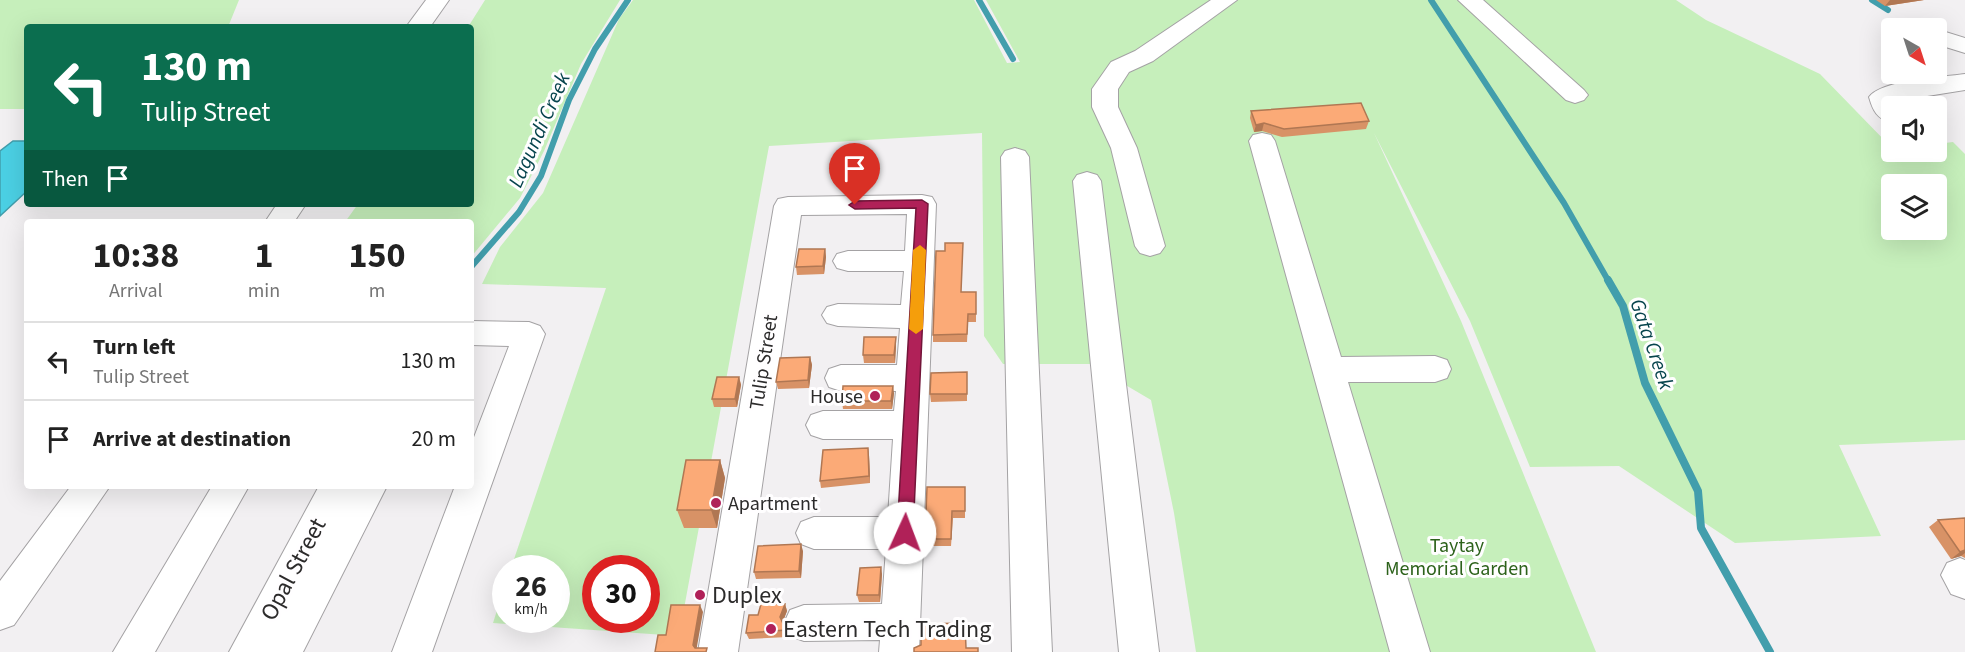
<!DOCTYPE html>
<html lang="en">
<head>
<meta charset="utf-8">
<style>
	:root { --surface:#fff; --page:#f6f6f6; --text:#222; --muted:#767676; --line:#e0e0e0 }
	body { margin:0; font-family:"Source Sans 3",sans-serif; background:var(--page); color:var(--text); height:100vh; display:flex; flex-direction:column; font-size:22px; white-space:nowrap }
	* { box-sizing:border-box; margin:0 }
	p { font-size:20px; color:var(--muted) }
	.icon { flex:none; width:33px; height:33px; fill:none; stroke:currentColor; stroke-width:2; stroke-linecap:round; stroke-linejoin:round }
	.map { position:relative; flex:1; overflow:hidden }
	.sheet { position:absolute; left:24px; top:219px; width:450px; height:270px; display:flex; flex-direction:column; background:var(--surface); border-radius:6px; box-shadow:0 6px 24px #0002 }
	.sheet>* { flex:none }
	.guide { position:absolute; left:24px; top:24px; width:450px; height:183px; border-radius:6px; box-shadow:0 6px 24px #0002; background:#0b6e4f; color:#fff; overflow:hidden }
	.needle { width:39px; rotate:141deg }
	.fabs { position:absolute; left:1881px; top:18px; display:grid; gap:12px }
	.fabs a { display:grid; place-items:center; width:66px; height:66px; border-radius:6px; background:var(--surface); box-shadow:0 6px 24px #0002; font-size:30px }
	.speed { position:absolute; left:492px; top:555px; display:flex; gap:12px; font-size:30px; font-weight:700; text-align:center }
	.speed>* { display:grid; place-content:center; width:78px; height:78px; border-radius:50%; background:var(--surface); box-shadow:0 6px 24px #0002; line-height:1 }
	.speed small { font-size:15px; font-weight:400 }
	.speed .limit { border:9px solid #d22; background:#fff; color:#111 }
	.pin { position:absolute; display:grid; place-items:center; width:51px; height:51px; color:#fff; margin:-62px -26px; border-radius:50% 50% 50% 0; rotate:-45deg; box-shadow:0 0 6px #0007 }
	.pin .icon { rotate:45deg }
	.me { position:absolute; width:66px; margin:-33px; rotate:2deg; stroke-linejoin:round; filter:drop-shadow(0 0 4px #0008) }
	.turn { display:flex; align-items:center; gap:21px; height:126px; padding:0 18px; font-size:27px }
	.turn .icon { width:78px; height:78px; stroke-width:2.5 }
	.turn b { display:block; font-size:42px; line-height:51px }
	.then { display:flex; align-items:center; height:57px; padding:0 18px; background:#0003; gap:12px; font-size:22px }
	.eta { display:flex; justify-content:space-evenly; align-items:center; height:102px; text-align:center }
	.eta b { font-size:36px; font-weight:700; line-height:42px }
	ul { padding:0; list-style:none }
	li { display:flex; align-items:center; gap:18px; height:78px; padding:0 18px; border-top:2px solid var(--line) }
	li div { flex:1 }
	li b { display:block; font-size:22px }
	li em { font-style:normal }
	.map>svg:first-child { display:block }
	.green { fill:#c6efbb; fill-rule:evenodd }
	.water { fill:#4bd0e4; stroke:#429eac; stroke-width:1.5 }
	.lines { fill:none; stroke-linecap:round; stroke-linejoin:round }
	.stream-far1 { stroke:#429eac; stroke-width:6 }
	.stream { stroke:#429eac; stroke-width:8 }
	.minor-casing { stroke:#a4a2a4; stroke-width:2 }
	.minor { fill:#fff; fill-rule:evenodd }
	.wall { fill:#d89266 }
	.shaded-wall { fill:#b07753 }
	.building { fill:#fbaa77; stroke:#b07753; stroke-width:1.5 }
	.route { fill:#b02158; stroke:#721539; stroke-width:1.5 }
	.slow { fill:#f59e0b }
	.poi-dot { fill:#b02158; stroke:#fffeff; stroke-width:2 }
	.labels { text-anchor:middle; stroke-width:6; stroke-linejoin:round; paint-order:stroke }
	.street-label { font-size:20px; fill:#2c2b2b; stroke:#fffeff }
	.poi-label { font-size:20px; fill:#2c2b2b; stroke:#fffeff; text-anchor:end }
	.park-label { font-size:20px; fill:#2d621b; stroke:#fffeff }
	.water-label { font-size:21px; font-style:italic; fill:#07444d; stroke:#fffeff }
	.near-street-label { font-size:24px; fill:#2c2b2b; stroke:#fffeff }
	.near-poi-label { font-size:24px; fill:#2c2b2b; stroke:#fffeff; text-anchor:start }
</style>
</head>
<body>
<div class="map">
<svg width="1965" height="652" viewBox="0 0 1965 652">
	<rect width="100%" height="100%" fill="#f2f0f2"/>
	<path class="green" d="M0,0H239L228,27H27V109H0Z
		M485,0H620L581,64L544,151L520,198L471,257V222H345L358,204H471V27H468Z
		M633,0H974L1007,63L1020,62L986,0H1676L1706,20L1820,74L1891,147L1892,152H1936L1937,144L1953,142L1965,154V440L1839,445L1881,536L1735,543L1619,466L1530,467L1470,321L1374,133L1461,321L1596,652H1196L1174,513L1151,400L1090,364H1003L984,336L982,133L769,146L679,636L493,623L505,585L506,620H556V568H511L606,288L482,284L500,247L543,193L619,19ZM1892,184H1936V230H1892ZM596,568H646V620H596Z"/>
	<path class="water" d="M13,141H27V191L0,216V151Z"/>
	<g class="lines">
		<path class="stream-far1" d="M979,0L1013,59
			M1431,0L1564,203L1609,282
			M1872,0L1888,10
			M471,267L519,212L541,176L569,100L595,49L628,0"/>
		<path class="stream" d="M1608,280L1623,306L1645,383L1698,491L1701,528L1770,652"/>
		<defs>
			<path id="minor" d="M426,0H449L430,27H406Z
				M1211,0H1237L1153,61L1129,72L1118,89V107L1137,148L1165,246L1160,253L1150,256L1140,253L1135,246L1111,148L1092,107V89L1111,62L1135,51Z
				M1458,0H1483L1584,90L1588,95L1584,100L1575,103L1566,100Z
				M1936,29L1965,38V53L1936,44Z
				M1965,74V90L1896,101L1898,106H1892V123C1877,119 1873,111 1869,97C1881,80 1943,77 1965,74Z
				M1262,133L1271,135L1275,141L1341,357L1435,356L1447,360L1451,369L1447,378L1435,382H1348L1430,652H1390L1249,141L1253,135Z
				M1015,148L1025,151L1029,157L1052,652H1012L1001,157L1005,151Z
				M1087,172L1097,175L1101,181L1159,652H1119L1073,181L1077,175Z
				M922,195L932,197L936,204L919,652H879L880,640L804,641L790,636L784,623L790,610L804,605L882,604L886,549H814L801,544L796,533L801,522L814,517H888L893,439H823L811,435L806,425L811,415L823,411H894L896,391H841L829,387L825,378L829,369L841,365H897L900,328L838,326L827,323L822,315L827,307L838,304L901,305L904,271H848L837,268L833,261L837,254L848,251H905L907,214L801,215L738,652H698L774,206L778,199L788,197Z
				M277,204H306L294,222H265Z
				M471,321L529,322L540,326L545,334L432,652H392L455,486H471V445L509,346L471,345Z
				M71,486H110L14,625L0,630V581Z
				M212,486H249L155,652H113Z
				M319,486H387L303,652H229Z
				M1960,558L1965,560V599L1951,594L1941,575L1947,563Z"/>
		</defs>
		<use href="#minor" class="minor-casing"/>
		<use href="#minor" class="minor"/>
	</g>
	<path class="wall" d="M1876,0H1924L1885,6Z
		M1251,111L1369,121L1366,129L1282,137L1262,131L1254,132L1250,118Z
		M825,249L826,257L824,274L797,275L796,267Z
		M962,292H976V322H968L967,342H933V335Z
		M896,337V345L895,363H864L863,355Z
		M810,357L812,365L809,388L778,389L776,382Z
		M967,372V401L931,402L930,394Z
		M739,377L741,385L737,407H714L712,399Z
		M894,393L892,409H843L842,401Z
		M869,455L870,483L821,488L820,481Z
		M720,460L725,478L717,528H684L677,510Z
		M965,487V518H953L951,546H925V539Z
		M1965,518V558L1961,556L1951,559L1929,527L1938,520Z
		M803,551L801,578L756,579L754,572Z
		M882,574L880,602H859L857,595Z
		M785,604L787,611L782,623L788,637L749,639L746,633L758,615Z"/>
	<path class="shaded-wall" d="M1890,0H1924L1885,6Z
		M1264,123L1262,131L1254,132L1256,125Z
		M825,249L826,257L824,274L823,266Z
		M896,337V345L895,363L894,355Z
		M810,357L812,365L809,388L808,380Z
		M739,377L741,385L737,407L735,399Z
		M893,386L894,393L892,409L891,401Z
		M868,448L869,455L870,483L869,476Z
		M720,460L725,478L717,528L711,510Z
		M801,544L803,551L801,578L799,571Z
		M1965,550V553L1961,556L1951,559L1960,552Z
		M881,567L882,574L880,602L879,595Z
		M785,604L787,611L782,624L780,617Z
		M700,605L703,612L696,652L693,645Z"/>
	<path class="building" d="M1361,103L1369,121L1284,129L1264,123L1256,125L1251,111Z
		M945,243H963L961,292H976V314H968L967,334L933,335L936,251H945Z
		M799,249H825L823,266L796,267Z
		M864,337H896L894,355H863Z
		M810,357L808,380L776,382L780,358Z
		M967,372V394H930L931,373Z
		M717,377H739L735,399H712Z
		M843,386H893L891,401H842Z
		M868,448L869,476L820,481L823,450Z
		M686,460H720L711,510H677Z
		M927,487H965V511H952L951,539H925Z
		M1965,518V550L1960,552L1938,520Z
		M801,544L799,571L754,572L758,546Z
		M881,567L879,595H857L860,568Z
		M761,604H785L780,617L786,630L746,633L749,615H758Z
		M671,605H700L693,645L695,648H707L706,652H655L658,635H666Z
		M965,623L966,648H978V652H914V648L921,645V624Z"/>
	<path class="route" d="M922,200L928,204L913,533L911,538H900L897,533L916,208L855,209L849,205L855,201Z"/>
	<path class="slow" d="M920,245L926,250L923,329L916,334L909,329L913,250Z"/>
	<g class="poi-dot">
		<circle cx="875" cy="396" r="6"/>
		<circle cx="716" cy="503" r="6"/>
		<circle cx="700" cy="595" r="6"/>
		<circle cx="771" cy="629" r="6"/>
	</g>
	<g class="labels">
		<g class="street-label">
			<text transform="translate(763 362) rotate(-81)" y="7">Tulip Street</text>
		</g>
		<g class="poi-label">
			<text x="863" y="403">House</text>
			<text x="728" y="510" text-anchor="start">Apartment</text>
		</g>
		<g class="park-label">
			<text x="1457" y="552">Taytay<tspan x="1457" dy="23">Memorial Garden</tspan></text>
		</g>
		<g class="water-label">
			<text transform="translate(539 130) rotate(-66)" y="7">Lagundi Creek</text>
			<text transform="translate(1652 344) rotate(71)" y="7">Gata Creek</text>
		</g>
		<g class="near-street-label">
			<text transform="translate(293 569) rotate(-62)" y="8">Opal Street</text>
		</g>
		<g class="near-poi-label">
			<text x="712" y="603">Duplex</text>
			<text x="783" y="637">Eastern Tech Trading</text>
		</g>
	</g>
</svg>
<div class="fabs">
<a><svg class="needle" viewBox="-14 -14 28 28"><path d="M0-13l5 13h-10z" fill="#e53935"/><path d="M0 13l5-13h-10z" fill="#767676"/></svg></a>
<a><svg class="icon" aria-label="sound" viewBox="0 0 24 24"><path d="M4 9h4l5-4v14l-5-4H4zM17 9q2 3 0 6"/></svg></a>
<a><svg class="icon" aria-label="layers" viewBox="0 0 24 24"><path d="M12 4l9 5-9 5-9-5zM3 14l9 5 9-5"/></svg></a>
</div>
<div class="speed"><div>26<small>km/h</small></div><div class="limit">30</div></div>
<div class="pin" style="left:855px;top:205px;background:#d93025"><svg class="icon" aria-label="arrive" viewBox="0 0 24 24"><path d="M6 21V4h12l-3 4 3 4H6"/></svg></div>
<svg class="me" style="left:905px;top:533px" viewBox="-20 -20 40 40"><circle r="19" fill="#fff"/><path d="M0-13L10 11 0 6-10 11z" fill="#b02158"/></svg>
<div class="guide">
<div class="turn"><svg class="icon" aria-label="left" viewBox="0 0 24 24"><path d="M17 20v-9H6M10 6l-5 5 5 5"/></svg><div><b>130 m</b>Tulip Street</div></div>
<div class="then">Then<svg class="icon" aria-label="arrive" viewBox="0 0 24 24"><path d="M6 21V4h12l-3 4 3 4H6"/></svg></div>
</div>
<section class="sheet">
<div class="eta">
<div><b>10:38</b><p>Arrival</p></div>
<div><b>1</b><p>min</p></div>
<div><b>150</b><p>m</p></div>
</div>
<ul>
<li><svg class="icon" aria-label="left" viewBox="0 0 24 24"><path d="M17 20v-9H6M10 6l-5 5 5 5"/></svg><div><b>Turn left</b><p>Tulip Street</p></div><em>130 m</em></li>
<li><svg class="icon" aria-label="arrive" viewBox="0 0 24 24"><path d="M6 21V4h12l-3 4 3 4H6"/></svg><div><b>Arrive at destination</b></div><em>20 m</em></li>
</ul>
</section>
</div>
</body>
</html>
